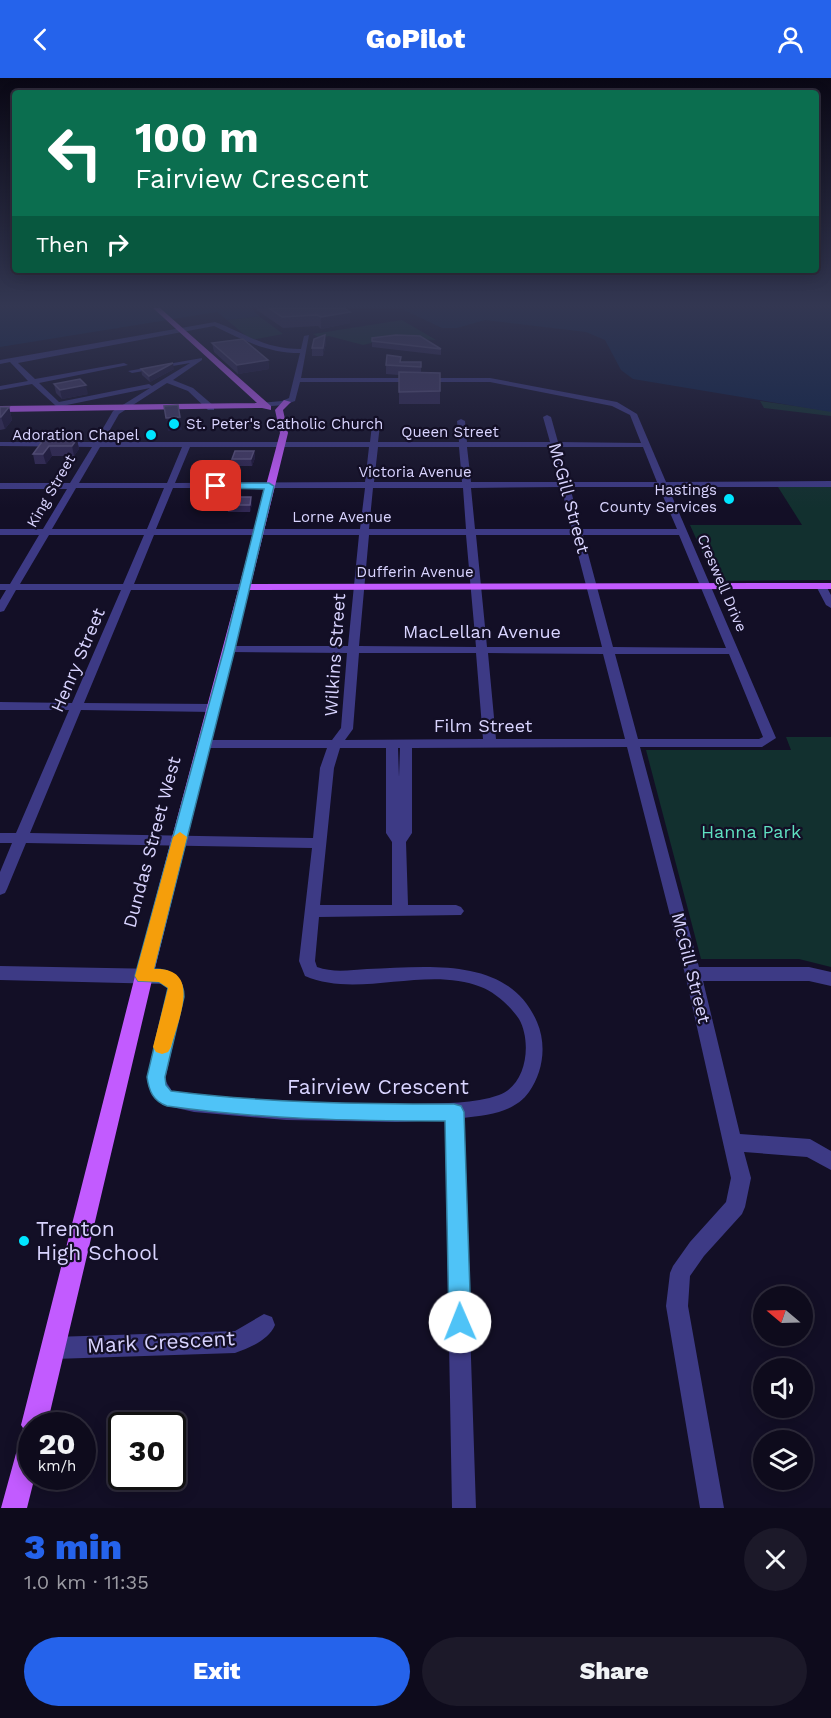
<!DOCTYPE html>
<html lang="en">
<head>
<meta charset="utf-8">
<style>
	:root { --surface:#0e0b1c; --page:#1c1929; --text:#f1f3f6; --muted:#9b9ba3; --line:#2e2b3b; --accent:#2563eb }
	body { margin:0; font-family:"Work Sans",sans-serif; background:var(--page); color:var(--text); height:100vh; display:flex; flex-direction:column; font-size:22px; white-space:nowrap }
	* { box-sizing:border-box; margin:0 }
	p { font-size:20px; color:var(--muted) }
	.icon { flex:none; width:33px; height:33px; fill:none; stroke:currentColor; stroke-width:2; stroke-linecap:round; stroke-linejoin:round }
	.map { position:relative; height:1430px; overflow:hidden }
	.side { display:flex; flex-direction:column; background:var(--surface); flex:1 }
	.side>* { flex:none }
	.guide { position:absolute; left:12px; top:12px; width:807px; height:183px; border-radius:6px; box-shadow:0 3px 15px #0003,0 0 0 2px var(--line); background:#0b6e4f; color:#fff; overflow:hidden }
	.needle { width:39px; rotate:289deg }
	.buttons { position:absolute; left:753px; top:1208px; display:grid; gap:12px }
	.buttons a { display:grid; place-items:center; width:60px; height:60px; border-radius:50%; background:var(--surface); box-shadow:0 3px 15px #0003,0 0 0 2px var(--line); font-size:30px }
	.speed { position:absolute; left:18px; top:1334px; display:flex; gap:12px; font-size:30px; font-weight:700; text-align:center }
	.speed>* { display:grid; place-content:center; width:78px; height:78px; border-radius:50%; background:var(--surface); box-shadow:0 3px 15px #0003,0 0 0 2px var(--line); line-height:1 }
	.speed small { font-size:15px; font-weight:400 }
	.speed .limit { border:3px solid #111; border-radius:9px; background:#fff; color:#111 }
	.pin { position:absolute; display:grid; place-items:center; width:51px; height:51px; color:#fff; margin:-26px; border-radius:12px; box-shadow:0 3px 9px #0006 }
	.me { position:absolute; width:66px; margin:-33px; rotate:359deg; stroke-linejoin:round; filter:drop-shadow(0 0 4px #0008) }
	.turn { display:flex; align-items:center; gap:21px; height:126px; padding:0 24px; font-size:27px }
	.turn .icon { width:78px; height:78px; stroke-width:2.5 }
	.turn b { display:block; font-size:42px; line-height:51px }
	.then { display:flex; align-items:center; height:57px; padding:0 24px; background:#0003; gap:12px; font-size:22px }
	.round { display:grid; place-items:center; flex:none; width:63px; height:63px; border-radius:32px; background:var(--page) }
	.summary { display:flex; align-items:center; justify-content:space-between; height:102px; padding:0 24px }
	h1 { font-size:36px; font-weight:800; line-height:45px; color:var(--accent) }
	.button { display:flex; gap:12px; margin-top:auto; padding:12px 24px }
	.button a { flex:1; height:69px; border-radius:36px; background:var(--accent); color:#fff; font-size:24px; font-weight:800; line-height:69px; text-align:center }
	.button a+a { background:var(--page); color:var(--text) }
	header { display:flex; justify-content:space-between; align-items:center; height:78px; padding:0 24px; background:var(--accent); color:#fff; font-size:27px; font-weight:800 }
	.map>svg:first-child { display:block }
	.green { fill:#12302f }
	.water { fill:#0c2248 }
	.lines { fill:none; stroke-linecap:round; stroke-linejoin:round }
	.minor { fill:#3d3a85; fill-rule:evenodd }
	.major { fill:#c25bff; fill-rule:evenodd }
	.wall { fill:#312854 }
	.shaded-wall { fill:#1d163a }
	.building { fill:#433a66; stroke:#5a527e; stroke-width:1.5 }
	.route { fill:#4fc3f7; stroke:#337fa1; stroke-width:1.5 }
	.slow { fill:#f59e0b }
	.poi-dot { fill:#00e5ff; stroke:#130f26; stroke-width:2 }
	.labels { text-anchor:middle; stroke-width:4.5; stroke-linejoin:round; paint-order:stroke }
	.far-poi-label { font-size:15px; fill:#d9d4ff; stroke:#130f26; text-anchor:end }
	.far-street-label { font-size:15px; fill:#d9d4ff; stroke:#130f26 }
	.street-label { font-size:18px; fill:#d9d4ff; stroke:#130f26 }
	.park-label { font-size:18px; fill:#5fe0c0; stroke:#130f26 }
	.near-street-label { font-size:21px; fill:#d9d4ff; stroke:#130f26 }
	.near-poi-label { font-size:21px; fill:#d9d4ff; stroke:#130f26; text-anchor:start }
</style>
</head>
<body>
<header><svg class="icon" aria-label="back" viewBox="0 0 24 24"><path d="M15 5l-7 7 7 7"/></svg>GoPilot<svg class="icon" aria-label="person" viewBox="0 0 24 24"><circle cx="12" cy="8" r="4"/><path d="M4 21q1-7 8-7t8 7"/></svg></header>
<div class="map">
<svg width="831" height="1430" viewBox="0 0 831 1430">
	<rect width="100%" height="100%" fill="#130f26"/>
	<path class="green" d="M259,238L283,256L251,262L227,242Z
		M402,242L436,262L392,260L363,267L329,258L320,260L313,256Z
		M760,323L831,333V338L764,330Z
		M831,408V502L715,503L690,447H802L778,409Z
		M786,659H831V889L799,881H701L646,672H791Z"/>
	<path class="water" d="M0,230H254L252,231L259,238L227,242L217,234L0,269Z
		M400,230H831V334L633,301L621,292L605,262L586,254L485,242L457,250H442Z"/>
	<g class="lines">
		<path class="minor" d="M215,244C248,256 263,271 301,271L304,258L309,257L301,300H490L617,324L637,336L666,404L831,403V409H668L776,660L762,669H640L699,889H809L831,894V908L809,903H703L740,1056L810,1061L831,1073V1092L807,1079L744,1074L751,1100L745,1129L742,1136L704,1178L690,1198L688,1228L724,1430H700L666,1228L670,1195L673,1188L690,1164L726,1124L731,1100L685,896L627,669L412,670V755L406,764L408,827H456L461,829L464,833L461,837L319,839L315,883L317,889C333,895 351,892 367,891C426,889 509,877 537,944C547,967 543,994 529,1014C514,1035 487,1037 463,1040L476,1430H452L445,1042L396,1044L286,1042L194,1034L163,1027L153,1018L147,999L168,919V910L164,906L0,902V888L160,891C176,896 184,901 184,919L165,1002L172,1013L194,1018C269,1025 343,1029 418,1026C444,1025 474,1026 499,1017C527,1007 532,964 519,941C511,929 495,914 481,909C427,887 358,921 305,898L299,883L312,770L26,765L7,811L5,815L0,817V794L12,765H0V755H16L69,632H0V624L72,625L121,512H16L4,533L0,534V522L6,512H0V506H10L39,457H0V451H43L67,411H0V405H70L92,369L0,368V364H95L113,333L150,310L57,329L32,306L0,312V308L28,303L10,284L0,286V282ZM214,248C243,262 267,275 300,275L289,320L282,323L260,325V329L284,327L295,323L300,304H490L612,328L630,337L641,365L558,364L551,339L547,337L543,339L550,364H467L465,343L461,341L457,343L459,364H378L380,347L376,345L372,347L370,364H103L119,336L167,305L188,313L208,332H214V328L193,310L173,302L202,282V280L128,293L132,295L190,285L152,308L149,306L59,324L39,305L128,287L124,285L35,301L18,285ZM100,369H182L167,405H79ZM190,369H369L365,404L175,405ZM378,369H459L462,404H374ZM467,369H551L560,404H471ZM559,369H643L657,404H568ZM561,409L572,451H475L471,410ZM570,409H659L677,451H581ZM76,410H164L147,451H52ZM173,410H365L360,451H156ZM373,410H463L466,451H369ZM49,457H144L123,506H20ZM154,457H359L348,568H230L224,571L230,574L347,575L341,650L332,662H204L198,666L204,670H327L320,690L313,760L30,755L81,632L213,634L219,630L213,626L84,625L131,512H244L249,509L244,506H134ZM369,457H466L476,569L359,568ZM476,457H573L602,569H487ZM583,457H679L726,570L613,569ZM359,575H476L483,661L345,662L353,651ZM488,575L603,576L625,661H496ZM615,576H729L763,659L759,661H638ZM340,670H386V755L392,764V827H320L334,690ZM398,670H400L399,699Z
			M821,505L825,506L831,517V530L826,527L816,508Z
			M264,1236L272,1239L275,1247C268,1263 250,1269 235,1275L54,1281L46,1278L43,1270L46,1262L54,1259L235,1253Z"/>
		<path class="major" d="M153,230H160L271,328V332L262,330L0,334V328L257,325Z
			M284,322L291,324L283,332L288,355L251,506L831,505V511L249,512L153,898L47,1347H32V1398H35L27,1430H1L23,1350L21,1347L135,898L280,355L275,332Z"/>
	</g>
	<path class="wall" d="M257,230H344L350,234V245L321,251L318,248L283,250L257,232Z
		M325,257L326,265L323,278H312V270Z
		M372,260L441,271V277L372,269Z
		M212,265L268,282L269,291L238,296L214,274Z
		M401,284H421V295H440V326H399V297L386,296V287Z
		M141,291H174L150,304L142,297Z
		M54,306L88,316L62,321L56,315Z
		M0,329H9L12,342L5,351L0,352Z
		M44,361H77L79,371L74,378H52L46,386H35L33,376Z
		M254,373L255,380L252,388H233L232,381Z
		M252,426L250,434H228L227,427Z"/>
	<path class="shaded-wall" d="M350,234V245L321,251V239Z
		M325,257L326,265L323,278V270Z
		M268,282L269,291L238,296L237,287Z
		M173,285L174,291L150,304L149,298Z
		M86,307L88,316L62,321L60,312Z
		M9,329L12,342L5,351L1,339Z
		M180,339L182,352L168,353L166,340Z
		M77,361L79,371L74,378L72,368Z
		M49,368L52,378L46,386L43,376Z
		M254,373L255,380L252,388L251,381Z
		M251,419L252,426L250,434V427Z"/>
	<path class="building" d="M269,230H344L350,234L321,239L317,237L282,239Z
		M325,257L323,270H312L314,261Z
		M396,257L420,258L441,271L372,263V260Z
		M243,261L268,282L237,287L212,265Z
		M387,277L401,279L400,284H421V289L386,287Z
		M173,285L149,298L141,291Z
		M399,294L440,295V313L399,314Z
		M80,301L86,307L60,312L54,306Z
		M178,327L180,339L166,340L164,328Z
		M0,329H9L1,339H0Z
		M44,361H77L72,368H49L43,376H33Z
		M235,373H254L251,381H232Z
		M229,419H251L250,427H227Z"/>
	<linearGradient id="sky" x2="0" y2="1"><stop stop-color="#0a0815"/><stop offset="0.53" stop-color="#333752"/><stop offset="1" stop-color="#333752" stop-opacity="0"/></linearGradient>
	<rect width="831" height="430" fill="url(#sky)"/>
	<path class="route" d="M216,405H269L274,408L235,571L154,891C172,891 184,901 184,919L165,999L166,1007L171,1013C266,1025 359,1026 454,1026L461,1028L464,1034L471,1244L467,1251L460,1254L452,1251L449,1244L445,1043C352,1043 260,1041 167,1028C153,1023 149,1013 147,999L168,910L159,904L138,903L135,898L224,571L264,411L213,410V406Z"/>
	<path class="slow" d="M180,754L187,759L154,891C203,889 178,942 171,969L168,974L162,976L156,974L153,969L168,910L159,904L138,903L135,898L173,759Z"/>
	<g class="poi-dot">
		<circle cx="174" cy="346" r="6"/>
		<circle cx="151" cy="357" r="6"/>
		<circle cx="729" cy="421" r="6"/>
		<circle cx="24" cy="1163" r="6"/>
	</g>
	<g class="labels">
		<g class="far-poi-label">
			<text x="186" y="351" text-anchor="start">St. Peter's Catholic Church</text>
			<text x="139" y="362">Adoration Chapel</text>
			<text x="717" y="417">Hastings<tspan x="717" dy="17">County Services</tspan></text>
		</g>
		<g class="far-street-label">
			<text x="450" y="359">Queen Street</text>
			<text x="415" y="399">Victoria Avenue</text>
			<text transform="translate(51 413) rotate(-60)" y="5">King Street</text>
			<text x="342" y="444">Lorne Avenue</text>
			<text x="415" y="499">Dufferin Avenue</text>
			<text transform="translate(722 505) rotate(67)" y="5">Creswell Drive</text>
		</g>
		<g class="street-label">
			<text transform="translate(569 420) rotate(75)" y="6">McGill Street</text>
			<text x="482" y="560">MacLellan Avenue</text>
			<text transform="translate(335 577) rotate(-86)" y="6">Wilkins Street</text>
			<text transform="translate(78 582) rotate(-67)" y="6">Henry Street</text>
			<text x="483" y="654">Film Street</text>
			<text transform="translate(152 764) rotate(-75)" y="6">Dundas Street West</text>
			<text transform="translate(691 890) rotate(76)" y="6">McGill Street</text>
		</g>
		<g class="park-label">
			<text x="751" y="760">Hanna Park</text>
		</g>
		<g class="near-street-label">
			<text x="378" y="1016">Fairview Crescent</text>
			<text transform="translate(161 1264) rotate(-3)" y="7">Mark Crescent</text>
		</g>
		<g class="near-poi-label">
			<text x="36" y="1158">Trenton<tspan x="36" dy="24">High School</tspan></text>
		</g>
	</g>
</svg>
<div class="buttons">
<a><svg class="needle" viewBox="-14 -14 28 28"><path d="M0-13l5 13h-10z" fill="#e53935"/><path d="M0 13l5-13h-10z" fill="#9b9ba3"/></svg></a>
<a><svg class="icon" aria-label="sound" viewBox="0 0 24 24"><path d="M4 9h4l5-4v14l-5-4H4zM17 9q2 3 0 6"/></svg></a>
<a><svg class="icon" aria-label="layers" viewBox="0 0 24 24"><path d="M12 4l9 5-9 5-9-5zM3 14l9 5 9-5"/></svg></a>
</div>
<div class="speed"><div>20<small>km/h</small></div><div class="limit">30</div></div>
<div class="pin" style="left:216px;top:408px;background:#d93025"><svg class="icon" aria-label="arrive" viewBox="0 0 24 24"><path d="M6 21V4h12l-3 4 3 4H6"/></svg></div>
<svg class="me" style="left:460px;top:1244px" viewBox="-20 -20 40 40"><circle r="19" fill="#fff"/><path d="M0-13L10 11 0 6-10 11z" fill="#4fc3f7"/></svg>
<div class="guide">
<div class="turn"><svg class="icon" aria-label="left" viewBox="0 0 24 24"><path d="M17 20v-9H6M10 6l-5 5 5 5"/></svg><div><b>100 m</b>Fairview Crescent</div></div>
<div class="then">Then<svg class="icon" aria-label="right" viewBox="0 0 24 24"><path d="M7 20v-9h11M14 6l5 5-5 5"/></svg></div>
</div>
</div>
<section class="side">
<div class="summary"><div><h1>3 min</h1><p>1.0 km · 11:35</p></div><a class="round"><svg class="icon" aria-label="close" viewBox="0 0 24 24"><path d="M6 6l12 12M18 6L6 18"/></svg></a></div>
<div class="button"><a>Exit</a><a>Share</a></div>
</section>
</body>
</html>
